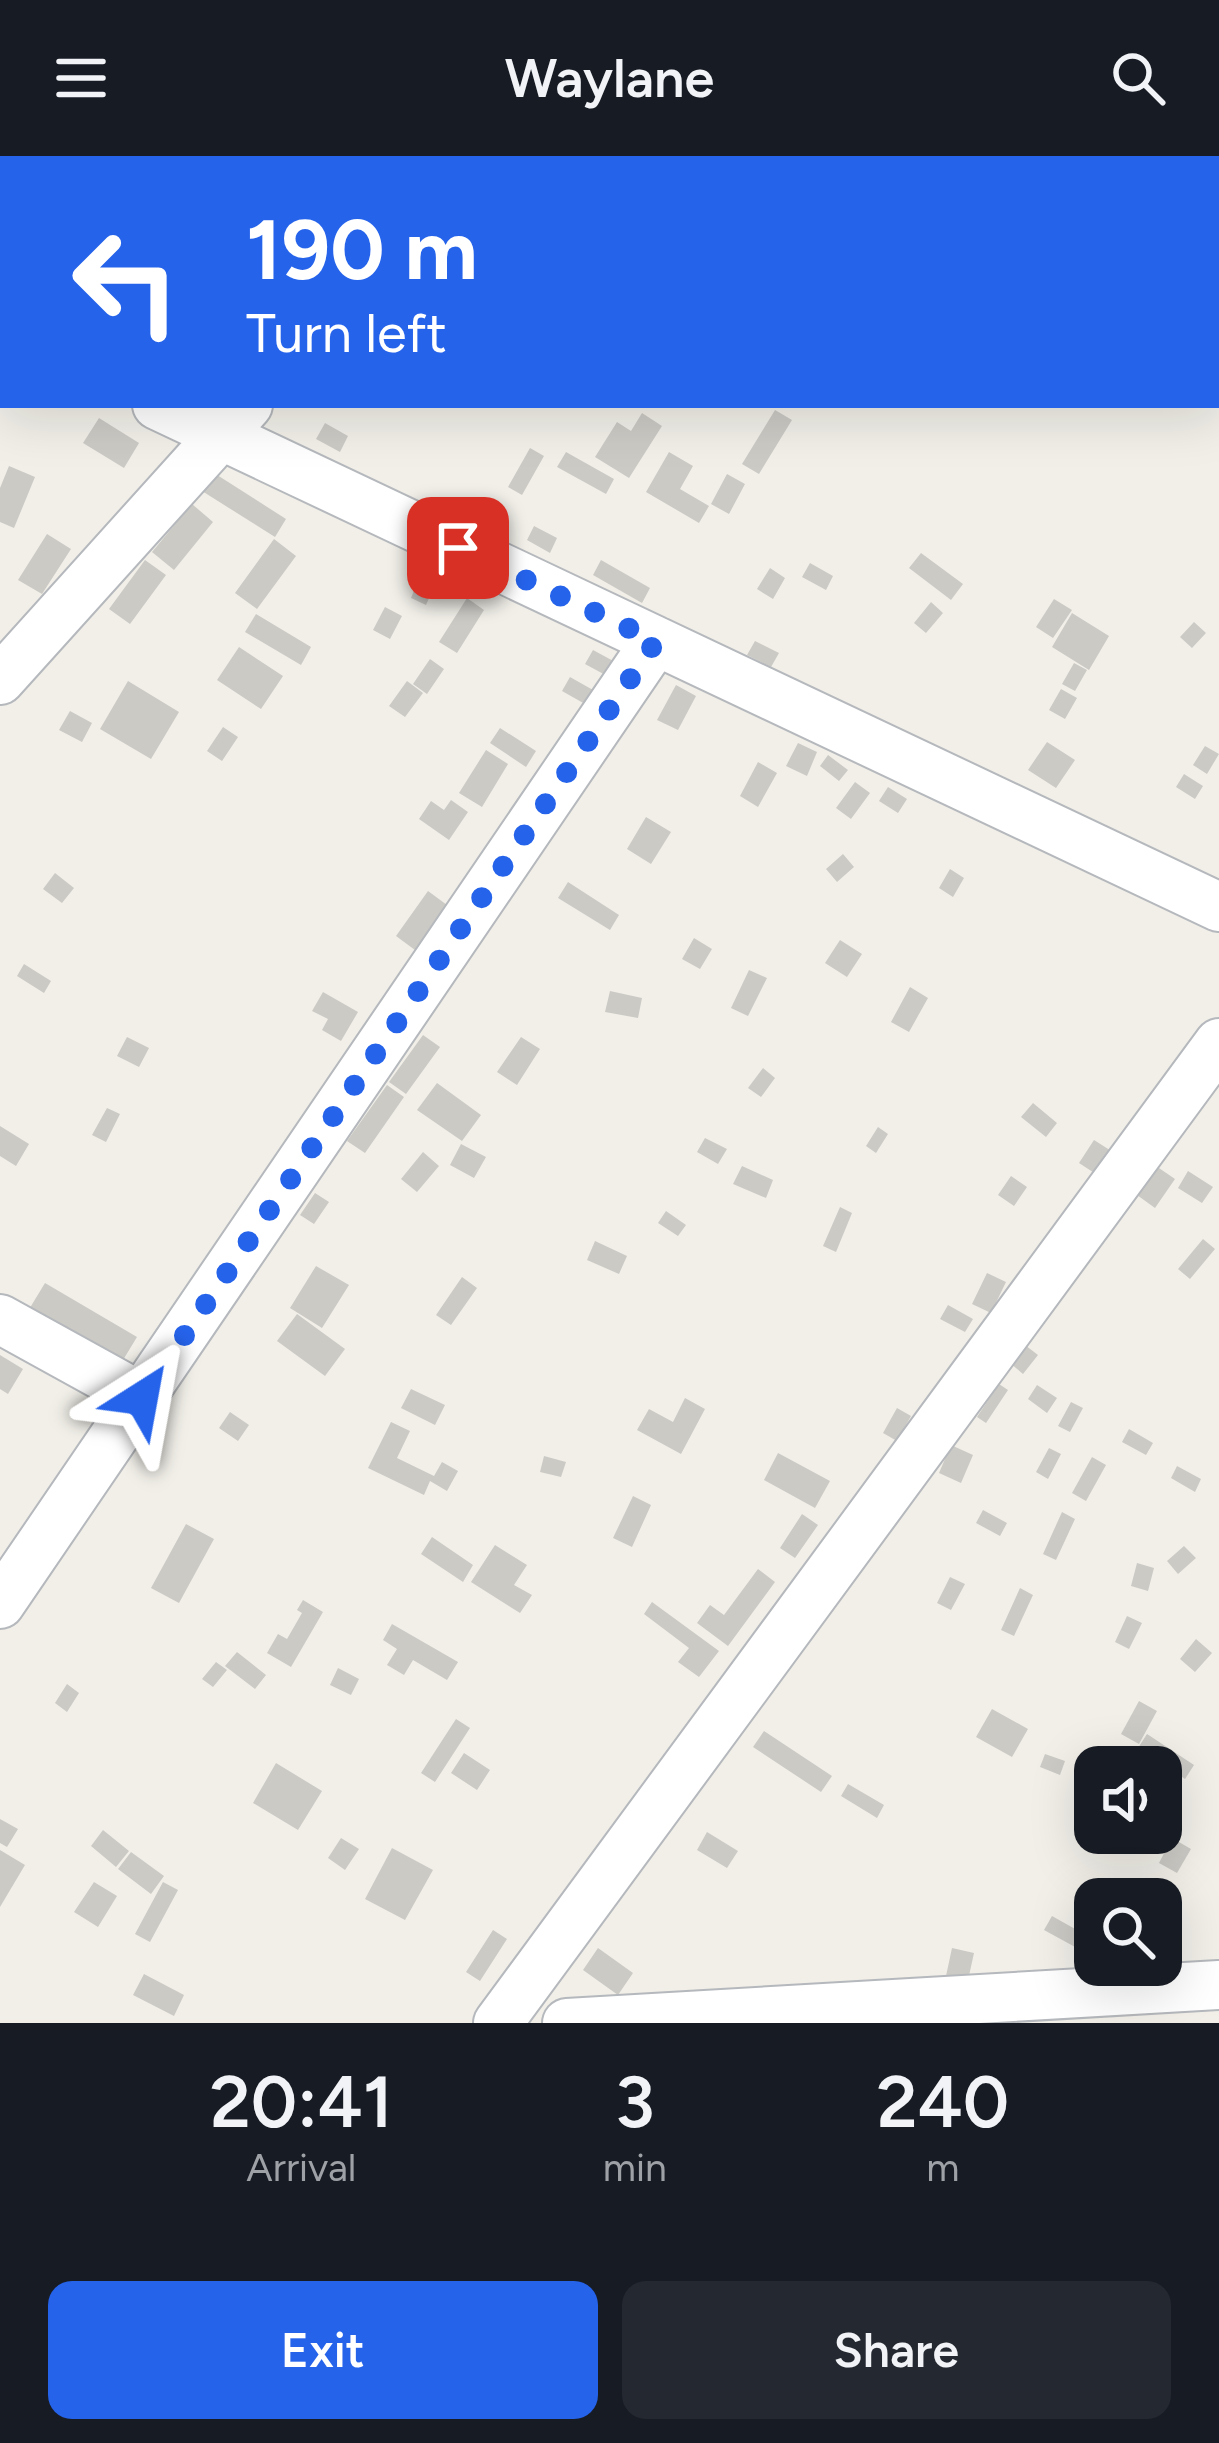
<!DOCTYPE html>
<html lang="en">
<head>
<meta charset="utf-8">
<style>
	:root { --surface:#171b24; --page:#242831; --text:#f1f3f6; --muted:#9ea1a6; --accent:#2563eb }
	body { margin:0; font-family:Figtree,sans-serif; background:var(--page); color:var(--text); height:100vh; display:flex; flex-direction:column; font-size:45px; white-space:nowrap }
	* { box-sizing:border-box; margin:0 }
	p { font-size:39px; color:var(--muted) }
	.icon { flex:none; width:66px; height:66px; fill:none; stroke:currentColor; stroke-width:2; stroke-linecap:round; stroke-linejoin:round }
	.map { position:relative; height:1867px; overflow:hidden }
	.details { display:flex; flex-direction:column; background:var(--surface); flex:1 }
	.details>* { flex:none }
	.hud { position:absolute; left:0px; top:0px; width:1221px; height:252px; box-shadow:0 12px 48px #0002; background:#2563eb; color:#fff; overflow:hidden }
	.buttons { position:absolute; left:1074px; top:1590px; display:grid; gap:24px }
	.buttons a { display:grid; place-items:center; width:108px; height:108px; border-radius:24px; background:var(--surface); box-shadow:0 12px 48px #0002; font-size:60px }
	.pin { position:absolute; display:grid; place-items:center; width:102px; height:102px; color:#fff; margin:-51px; border-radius:24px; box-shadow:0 6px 18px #0006 }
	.me { position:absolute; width:132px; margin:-66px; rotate:34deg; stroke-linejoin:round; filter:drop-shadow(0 0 9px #0008) }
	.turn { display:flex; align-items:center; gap:42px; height:252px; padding:0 48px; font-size:54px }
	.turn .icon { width:156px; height:156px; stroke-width:2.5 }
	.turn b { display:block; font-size:84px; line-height:102px }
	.eta { display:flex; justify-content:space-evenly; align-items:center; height:204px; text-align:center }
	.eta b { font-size:72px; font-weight:600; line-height:84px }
	.action { display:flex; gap:24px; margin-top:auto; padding:24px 48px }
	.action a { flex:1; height:138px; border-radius:24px; background:var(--accent); color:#fff; font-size:48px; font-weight:600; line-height:138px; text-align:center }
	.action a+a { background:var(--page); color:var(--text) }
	header { display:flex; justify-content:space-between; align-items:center; height:156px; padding:0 48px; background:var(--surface); font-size:54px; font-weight:600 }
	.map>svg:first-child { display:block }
	.building { fill:#cccac5 }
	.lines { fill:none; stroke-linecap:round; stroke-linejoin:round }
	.minor-casing { stroke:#b5b8bc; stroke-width:52 }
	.minor { stroke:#fff; stroke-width:48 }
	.route { stroke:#2563eb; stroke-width:21; stroke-dasharray:0 37.8 }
</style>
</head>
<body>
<header><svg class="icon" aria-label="menu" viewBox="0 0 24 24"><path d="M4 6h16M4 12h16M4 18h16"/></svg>Waylane<svg class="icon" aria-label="search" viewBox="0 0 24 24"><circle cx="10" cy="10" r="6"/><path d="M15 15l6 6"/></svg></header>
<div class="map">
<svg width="1219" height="1867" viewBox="0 0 1219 1867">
	<rect width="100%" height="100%" fill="#f1efe8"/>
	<path class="building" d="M775,254L792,264L759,318L742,308Z
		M642,257L662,270L629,322L595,301L617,266L631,275Z
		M99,262L139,287L124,312L83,287Z
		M325,267L348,280L340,296L316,283Z
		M530,292L544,300L522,339L508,331Z
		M566,296L614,323L606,338L557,311Z
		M669,296L693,310L680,333L709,350L699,367L646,336Z
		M9,310L35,321L14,372L0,366V332Z
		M214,317L286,363L275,381L202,335Z
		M727,318L745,328L729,358L711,348Z
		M192,348L213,366L174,414L152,396Z
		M534,370L557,382L550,397L527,384Z
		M47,378L71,393L42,438L18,424Z
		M274,383L296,400L257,453L235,437Z
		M921,397L963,428L951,444L909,412Z
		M145,404L166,419L130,468L109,453Z
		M601,404L650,432L642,447L593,419Z
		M810,407L833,420L826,434L802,421Z
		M770,412L785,422L773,443L757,433Z
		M422,415L438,422L426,449L411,442Z
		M467,442L484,454L457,497L439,486Z
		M1054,443L1072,454L1053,482L1036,471Z
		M931,446L943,457L926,477L914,467Z
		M385,451L402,460L390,483L373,474Z
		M1072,457L1109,480L1089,514L1052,491Z
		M256,458L311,491L301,509L245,476Z
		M1194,466L1206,477L1192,492L1180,481Z
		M755,485L779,497L771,511L747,499Z
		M239,491L283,520L261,553L217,524Z
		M593,494L617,507L609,521L585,508Z
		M430,503L444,513L427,538L413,528Z
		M1074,507L1087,514L1075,535L1062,528Z
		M570,521L593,534L585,548L562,535Z
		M128,525L179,556L151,603L100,573Z
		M407,525L423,537L405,561L389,550Z
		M676,529L696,540L678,574L657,564Z
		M1061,533L1077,542L1065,563L1049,554Z
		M70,555L92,567L82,586L59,574Z
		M223,571L238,581L222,605L207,595Z
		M500,572L536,595L526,611L490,587Z
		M1047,586L1075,604L1056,632L1028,614Z
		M798,587L817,596L807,620L786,610Z
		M1205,590L1219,598L1207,618L1193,609Z
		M486,594L508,608L482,651L459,637Z
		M828,599L848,614L839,625L820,610Z
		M758,606L777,617L758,651L740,640Z
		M1184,618L1203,630L1195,643L1176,631Z
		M855,626L870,637L851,663L836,652Z
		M888,631L907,643L898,657L879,645Z
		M451,644L468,656L449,684L419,663L431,645L444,654Z
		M646,661L671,676L651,708L627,693Z
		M843,698L854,711L837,726L826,713Z
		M950,713L964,722L953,741L939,732Z
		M55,717L74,732L62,747L43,733Z
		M568,726L619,759L610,774L558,742Z
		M428,735L447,749L415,794L396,780Z
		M694,782L712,793L700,813L682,803Z
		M840,784L862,798L847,821L825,807Z
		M24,808L51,825L44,837L17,820Z
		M749,814L767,822L748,860L731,852Z
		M910,831L928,842L909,876L891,866Z
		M610,835L642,842L638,862L605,856Z
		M323,836L358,856L341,885L322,874L328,863L312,855Z
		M423,879L440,891L406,938L389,926Z
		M127,881L149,892L139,911L117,900Z
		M521,881L540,893L517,929L497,916Z
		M763,912L775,922L761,941L748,932Z
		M437,927L481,959L462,985L417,954Z
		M387,929L404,941L365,997L347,985Z
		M1033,947L1057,967L1046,981L1021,961Z
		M107,952L120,958L106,986L92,979Z
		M0,970L29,988L16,1010L0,1000Z
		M878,971L888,978L876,997L866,990Z
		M705,982L727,993L718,1008L697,996Z
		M1094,984L1116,998L1102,1022L1079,1007Z
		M461,988L486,1001L474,1022L450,1009Z
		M423,996L439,1010L417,1036L401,1023Z
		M742,1010L773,1024L766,1042L733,1028Z
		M1156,1010L1175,1023L1155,1052L1137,1039Z
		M1188,1015L1213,1031L1202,1047L1178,1032Z
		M1011,1020L1027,1031L1014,1050L998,1039Z
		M315,1037L329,1046L314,1068L300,1059Z
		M840,1051L852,1057L836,1096L823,1090Z
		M666,1055L686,1069L678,1080L658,1067Z
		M1203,1083L1215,1093L1190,1123L1178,1113Z
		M595,1085L627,1100L619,1118L587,1104Z
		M316,1110L349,1129L322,1172L290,1152Z
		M987,1117L1006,1126L991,1157L972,1148Z
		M462,1121L477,1132L451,1169L436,1159Z
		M45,1127L137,1181L120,1209L28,1155Z
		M948,1149L973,1163L965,1176L940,1163Z
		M297,1158L345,1193L325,1220L277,1185Z
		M1025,1189L1038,1199L1023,1218L1010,1207Z
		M0,1199L23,1213L8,1238L0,1233Z
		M999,1228L1008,1234L986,1267L977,1261Z
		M1037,1229L1057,1242L1047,1257L1028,1243Z
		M411,1233L445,1249L435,1269L401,1252Z
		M685,1242L705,1253L681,1298L637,1274L649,1253L673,1266Z
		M1071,1246L1083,1252L1070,1276L1058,1270Z
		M897,1252L911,1260L897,1285L883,1277Z
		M230,1256L249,1269L238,1285L219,1272Z
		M391,1266L410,1275L397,1302L434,1320L442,1306L458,1315L447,1335L430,1325L424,1339L368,1312Z
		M1129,1273L1153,1287L1146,1299L1122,1286Z
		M951,1289L973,1299L961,1327L939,1317Z
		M1049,1292L1061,1298L1048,1323L1036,1316Z
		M778,1297L830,1325L815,1352L764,1324Z
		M544,1300L566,1306L561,1321L540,1316Z
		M1092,1301L1106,1309L1086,1345L1072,1337Z
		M1177,1310L1201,1323L1195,1336L1171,1322Z
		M633,1340L651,1349L632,1391L613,1382Z
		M983,1354L1007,1367L1000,1380L976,1367Z
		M1062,1356L1075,1363L1056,1404L1043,1398Z
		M802,1358L818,1369L795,1402L780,1392Z
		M186,1368L214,1383L179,1447L151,1432Z
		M432,1381L473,1409L463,1426L421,1398Z
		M495,1389L527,1409L514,1429L532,1439L520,1457L471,1426Z
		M1184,1390L1196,1402L1178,1418L1167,1405Z
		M1137,1407L1154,1412L1148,1435L1131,1430Z
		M758,1413L775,1426L728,1490L697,1467L710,1449L724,1459Z
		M950,1421L965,1428L951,1454L937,1447Z
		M1020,1432L1033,1439L1014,1480L1001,1474Z
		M303,1444L323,1456L291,1511L267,1497L278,1478L287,1483L302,1457L297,1454Z
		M652,1446L719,1495L699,1521L678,1506L689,1492L644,1458Z
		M1127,1460L1142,1467L1129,1493L1115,1486Z
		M392,1468L458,1506L447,1524L413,1504L404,1519L387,1509L397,1493L383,1484Z
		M1196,1483L1212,1497L1195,1516L1180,1503Z
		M237,1496L266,1519L255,1533L225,1510Z
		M216,1506L227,1514L213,1531L202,1523Z
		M338,1512L359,1523L351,1539L330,1529Z
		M67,1528L79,1537L67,1556L55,1547Z
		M1139,1545L1157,1555L1139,1588L1121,1578Z
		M992,1553L1028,1573L1012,1601L976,1581Z
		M456,1563L470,1572L435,1626L421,1617Z
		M764,1575L832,1620L821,1636L753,1591Z
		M1147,1578L1194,1609L1185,1623L1138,1592Z
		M464,1597L490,1614L477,1634L451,1617Z
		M1045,1598L1065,1605L1060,1619L1040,1611Z
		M276,1607L322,1635L298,1674L253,1647Z
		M848,1628L884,1649L877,1662L841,1640Z
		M0,1663L18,1673L7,1691L0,1687Z
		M103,1674L129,1695L116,1711L91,1690Z
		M707,1676L738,1695L727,1712L697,1694Z
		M341,1682L359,1693L345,1714L328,1702Z
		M1172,1682L1191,1693L1177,1717L1159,1707Z
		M392,1692L433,1714L405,1764L365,1743Z
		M0,1694L25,1709L0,1751Z
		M131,1696L164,1720L151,1738L118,1713Z
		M94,1726L117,1740L98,1771L74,1756Z
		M163,1726L178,1734L150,1786L135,1778Z
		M1052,1760L1093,1783L1086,1797L1044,1774Z
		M493,1774L507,1783L480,1825L466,1816Z
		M598,1792L633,1817L618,1839L583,1814Z
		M952,1792L974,1797L965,1838L943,1834Z
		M144,1818L184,1839L174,1860L133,1839Z"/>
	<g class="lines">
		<defs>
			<path id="minor" d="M471,3L474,0
				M0,174L3,175
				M157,249L1219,751
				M0,524L248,249
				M0,1163L143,1242
				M0,1448L656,485
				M498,1867L1219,887
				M567,1867L1219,1829"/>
		</defs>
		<use href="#minor" class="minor-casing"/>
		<use href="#minor" class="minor"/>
	</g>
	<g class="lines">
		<path class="route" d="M142,1242L656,485L458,392"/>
	</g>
</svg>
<div class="buttons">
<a><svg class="icon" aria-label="sound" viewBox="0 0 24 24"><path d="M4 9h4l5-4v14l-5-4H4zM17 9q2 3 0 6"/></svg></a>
<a><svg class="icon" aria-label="search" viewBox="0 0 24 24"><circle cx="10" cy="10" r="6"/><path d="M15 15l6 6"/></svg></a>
</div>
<div class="pin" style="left:458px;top:392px;background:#d93025"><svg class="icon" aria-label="arrive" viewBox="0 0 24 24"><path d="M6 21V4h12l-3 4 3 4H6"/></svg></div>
<svg class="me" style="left:142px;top:1242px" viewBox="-20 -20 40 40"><path d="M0-17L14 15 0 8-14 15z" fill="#2563eb" stroke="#fff" stroke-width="4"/></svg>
<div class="hud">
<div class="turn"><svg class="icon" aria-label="left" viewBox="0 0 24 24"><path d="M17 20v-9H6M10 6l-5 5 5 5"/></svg><div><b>190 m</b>Turn left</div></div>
</div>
</div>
<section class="details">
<div class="eta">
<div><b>20:41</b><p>Arrival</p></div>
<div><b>3</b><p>min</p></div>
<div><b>240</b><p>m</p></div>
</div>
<div class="action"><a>Exit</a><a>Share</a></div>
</section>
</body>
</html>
